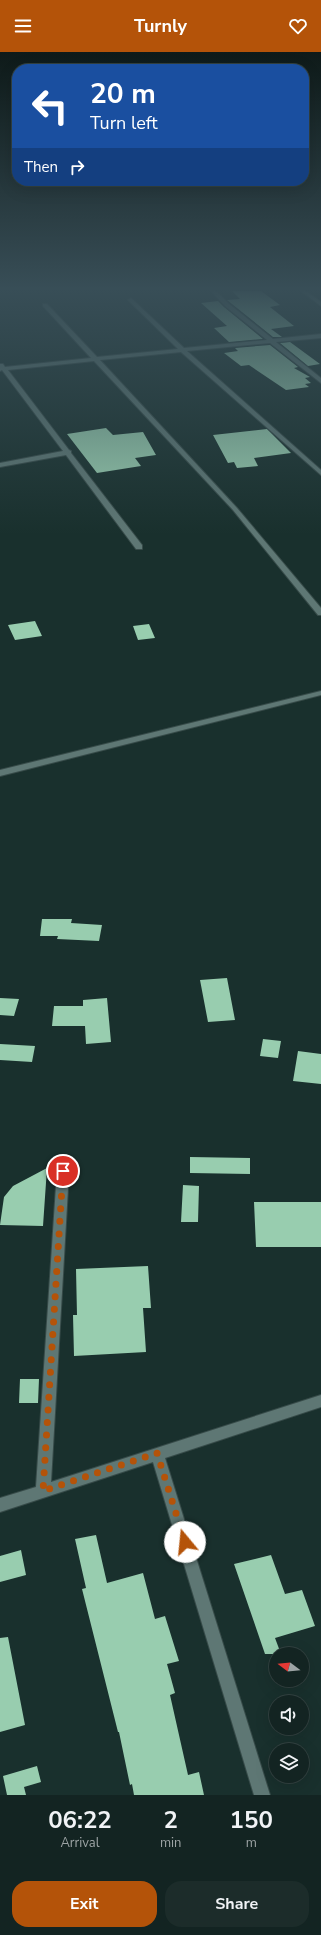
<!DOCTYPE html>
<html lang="en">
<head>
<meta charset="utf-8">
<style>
	:root { --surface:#132422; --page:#1c2c2a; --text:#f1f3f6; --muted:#9da4a5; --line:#324140; --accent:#b45309 }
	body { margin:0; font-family:"Nunito Sans",sans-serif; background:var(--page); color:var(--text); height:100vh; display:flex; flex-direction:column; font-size:15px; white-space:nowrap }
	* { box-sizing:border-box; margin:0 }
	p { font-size:13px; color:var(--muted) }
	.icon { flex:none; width:22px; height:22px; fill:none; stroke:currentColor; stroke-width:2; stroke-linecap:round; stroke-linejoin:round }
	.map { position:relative; height:1743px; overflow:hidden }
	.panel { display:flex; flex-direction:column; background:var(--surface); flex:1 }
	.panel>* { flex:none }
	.top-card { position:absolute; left:12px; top:12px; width:297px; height:122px; border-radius:16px; box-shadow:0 4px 16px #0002,0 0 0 1px var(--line); background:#1a4fa0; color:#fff; overflow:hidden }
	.needle { width:26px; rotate:286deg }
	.tools { position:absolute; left:269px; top:1595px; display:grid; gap:8px }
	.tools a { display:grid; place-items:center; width:40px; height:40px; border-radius:50%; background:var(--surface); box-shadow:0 4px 16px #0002,0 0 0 1px var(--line); font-size:20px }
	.pin { position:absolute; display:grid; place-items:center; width:34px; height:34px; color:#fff; margin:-17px; border:2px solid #fff; border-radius:50%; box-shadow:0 1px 4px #0007 }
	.me { position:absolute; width:44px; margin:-22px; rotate:343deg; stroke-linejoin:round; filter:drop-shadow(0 0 3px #0008) }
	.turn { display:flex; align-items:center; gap:14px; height:84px; padding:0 12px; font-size:18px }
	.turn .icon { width:52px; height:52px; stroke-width:2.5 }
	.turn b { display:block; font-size:28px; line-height:34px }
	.then { display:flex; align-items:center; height:38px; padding:0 12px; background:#0003; gap:8px; font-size:15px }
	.eta { display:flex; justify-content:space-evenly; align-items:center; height:68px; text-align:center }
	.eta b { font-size:24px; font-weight:700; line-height:28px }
	.button { display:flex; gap:8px; margin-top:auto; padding:8px 12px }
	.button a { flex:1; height:46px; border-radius:16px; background:var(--accent); color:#fff; font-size:16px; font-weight:700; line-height:46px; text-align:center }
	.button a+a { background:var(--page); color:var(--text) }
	header { display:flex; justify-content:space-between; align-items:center; height:52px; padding:0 12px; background:var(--accent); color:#fff; font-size:18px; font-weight:700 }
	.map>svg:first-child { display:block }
	.building { fill:#98cdaf }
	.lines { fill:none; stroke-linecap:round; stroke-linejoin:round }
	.street-casing { stroke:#374b49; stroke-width:2 }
	.street { fill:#5e7774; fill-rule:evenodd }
	.route { stroke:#b45309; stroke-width:7; stroke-dasharray:0 12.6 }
</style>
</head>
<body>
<header><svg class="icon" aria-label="menu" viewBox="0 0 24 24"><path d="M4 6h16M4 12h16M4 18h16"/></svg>Turnly<svg class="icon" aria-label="heart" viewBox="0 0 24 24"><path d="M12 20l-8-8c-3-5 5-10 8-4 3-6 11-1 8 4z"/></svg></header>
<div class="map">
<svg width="321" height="1743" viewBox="0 0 321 1743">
	<rect width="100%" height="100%" fill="#19302d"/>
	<path class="building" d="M232,239H261L280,253L270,255L294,274L271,277L282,285H273L227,248L240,247Z
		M218,249L224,255L263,287L229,290L214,276L227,274L201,251Z
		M290,290L320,312L308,314L280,291Z
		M270,293L298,315L294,316L310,325L305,326L311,331L305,332L309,335L286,338L249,313L241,314L224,301L238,299L235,296Z
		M106,376L113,383L143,380L156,403L135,406L141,414L97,421L67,382Z
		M267,377L291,401L254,406L258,414L237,416L234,410L228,411L213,383Z
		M35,569L42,584L15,588L8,573Z
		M149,572L155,586L138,588L133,574Z
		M42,867H72L71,871L102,873L99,889L57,887L58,884H40Z
		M227,926L235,968L208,970L200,928Z
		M0,946L19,947L14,964L0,963Z
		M107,946L111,990L86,992L85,974H52L54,954H83V948Z
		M263,987L281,989L278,1006L260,1004Z
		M0,992L35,994L32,1010L0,1008Z
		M298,999L321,1002V1032L293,1029Z
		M190,1105L250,1106V1122L190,1121Z
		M47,1116L43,1174L0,1173L4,1145L13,1134Z
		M183,1133L199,1134L198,1170H181Z
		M254,1150H321V1195H256Z
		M148,1214L151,1256H143L146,1300L74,1304L73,1263H77L76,1217Z
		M20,1327H39L38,1351H19Z
		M96,1483L107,1531L143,1521L155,1567L165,1564L179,1609L167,1612L175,1641L170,1643L188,1723L199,1720L204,1743H134L132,1732L130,1733L119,1680H118L82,1537L86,1536L75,1487Z
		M21,1498L26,1523L0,1530V1504Z
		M271,1503L285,1542L302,1538L315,1574L275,1586L281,1602H265L234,1512Z
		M8,1585L25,1673L0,1680V1586Z
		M37,1714L41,1730L24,1735L26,1743H7L3,1724Z"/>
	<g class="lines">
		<defs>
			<path id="street" d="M211,239H216L229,252L273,287L321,282V286L276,290L321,326V331L270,291L187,299L321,418V423L181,300L100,308L237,456L321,556V563H318L233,458L94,309L8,318L69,398L71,399V401L142,493V497H136L66,403L0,415V411L63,399L2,318L0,319V312H3L5,315L91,306L43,254V252H47L97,305L178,297L129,249L128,248L131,246L184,296L267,288L225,254Z
				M301,239H306L321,250V254Z
				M321,639V643L0,724V718Z
				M63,1115L67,1116L69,1119L51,1430L321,1343V1355L165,1406L270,1743H254L153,1410L0,1460V1446L36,1435L57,1119L59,1116Z"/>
		</defs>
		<use href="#street" class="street-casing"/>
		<use href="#street" class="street"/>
	</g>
	<linearGradient id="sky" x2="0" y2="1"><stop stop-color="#0e1a19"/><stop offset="0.49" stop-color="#384e57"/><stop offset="1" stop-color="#384e57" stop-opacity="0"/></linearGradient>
	<rect width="321" height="483" fill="url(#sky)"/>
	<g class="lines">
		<path class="route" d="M63,1119L43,1439L157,1401L185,1490"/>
	</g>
</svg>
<div class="tools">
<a><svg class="needle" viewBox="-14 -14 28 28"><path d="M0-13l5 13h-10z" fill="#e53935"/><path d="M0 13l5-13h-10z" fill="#9da4a5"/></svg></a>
<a><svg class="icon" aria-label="sound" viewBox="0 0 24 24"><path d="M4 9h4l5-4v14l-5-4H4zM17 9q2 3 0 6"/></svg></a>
<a><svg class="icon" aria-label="layers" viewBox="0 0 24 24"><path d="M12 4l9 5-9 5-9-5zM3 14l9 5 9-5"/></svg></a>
</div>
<div class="pin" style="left:63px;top:1119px;background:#d93025"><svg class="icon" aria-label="arrive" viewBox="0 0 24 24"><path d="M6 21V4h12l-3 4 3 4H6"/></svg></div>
<svg class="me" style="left:185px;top:1490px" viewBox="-20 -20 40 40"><circle r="19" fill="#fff"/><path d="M0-13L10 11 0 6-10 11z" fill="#b45309"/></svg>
<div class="top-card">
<div class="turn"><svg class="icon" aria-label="left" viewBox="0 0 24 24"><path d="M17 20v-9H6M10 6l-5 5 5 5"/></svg><div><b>20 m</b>Turn left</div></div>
<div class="then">Then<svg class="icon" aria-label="right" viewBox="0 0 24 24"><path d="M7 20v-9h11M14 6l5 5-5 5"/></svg></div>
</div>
</div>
<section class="panel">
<div class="eta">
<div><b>06:22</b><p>Arrival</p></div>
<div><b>2</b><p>min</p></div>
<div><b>150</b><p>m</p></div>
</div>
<div class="button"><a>Exit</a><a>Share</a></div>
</section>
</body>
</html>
